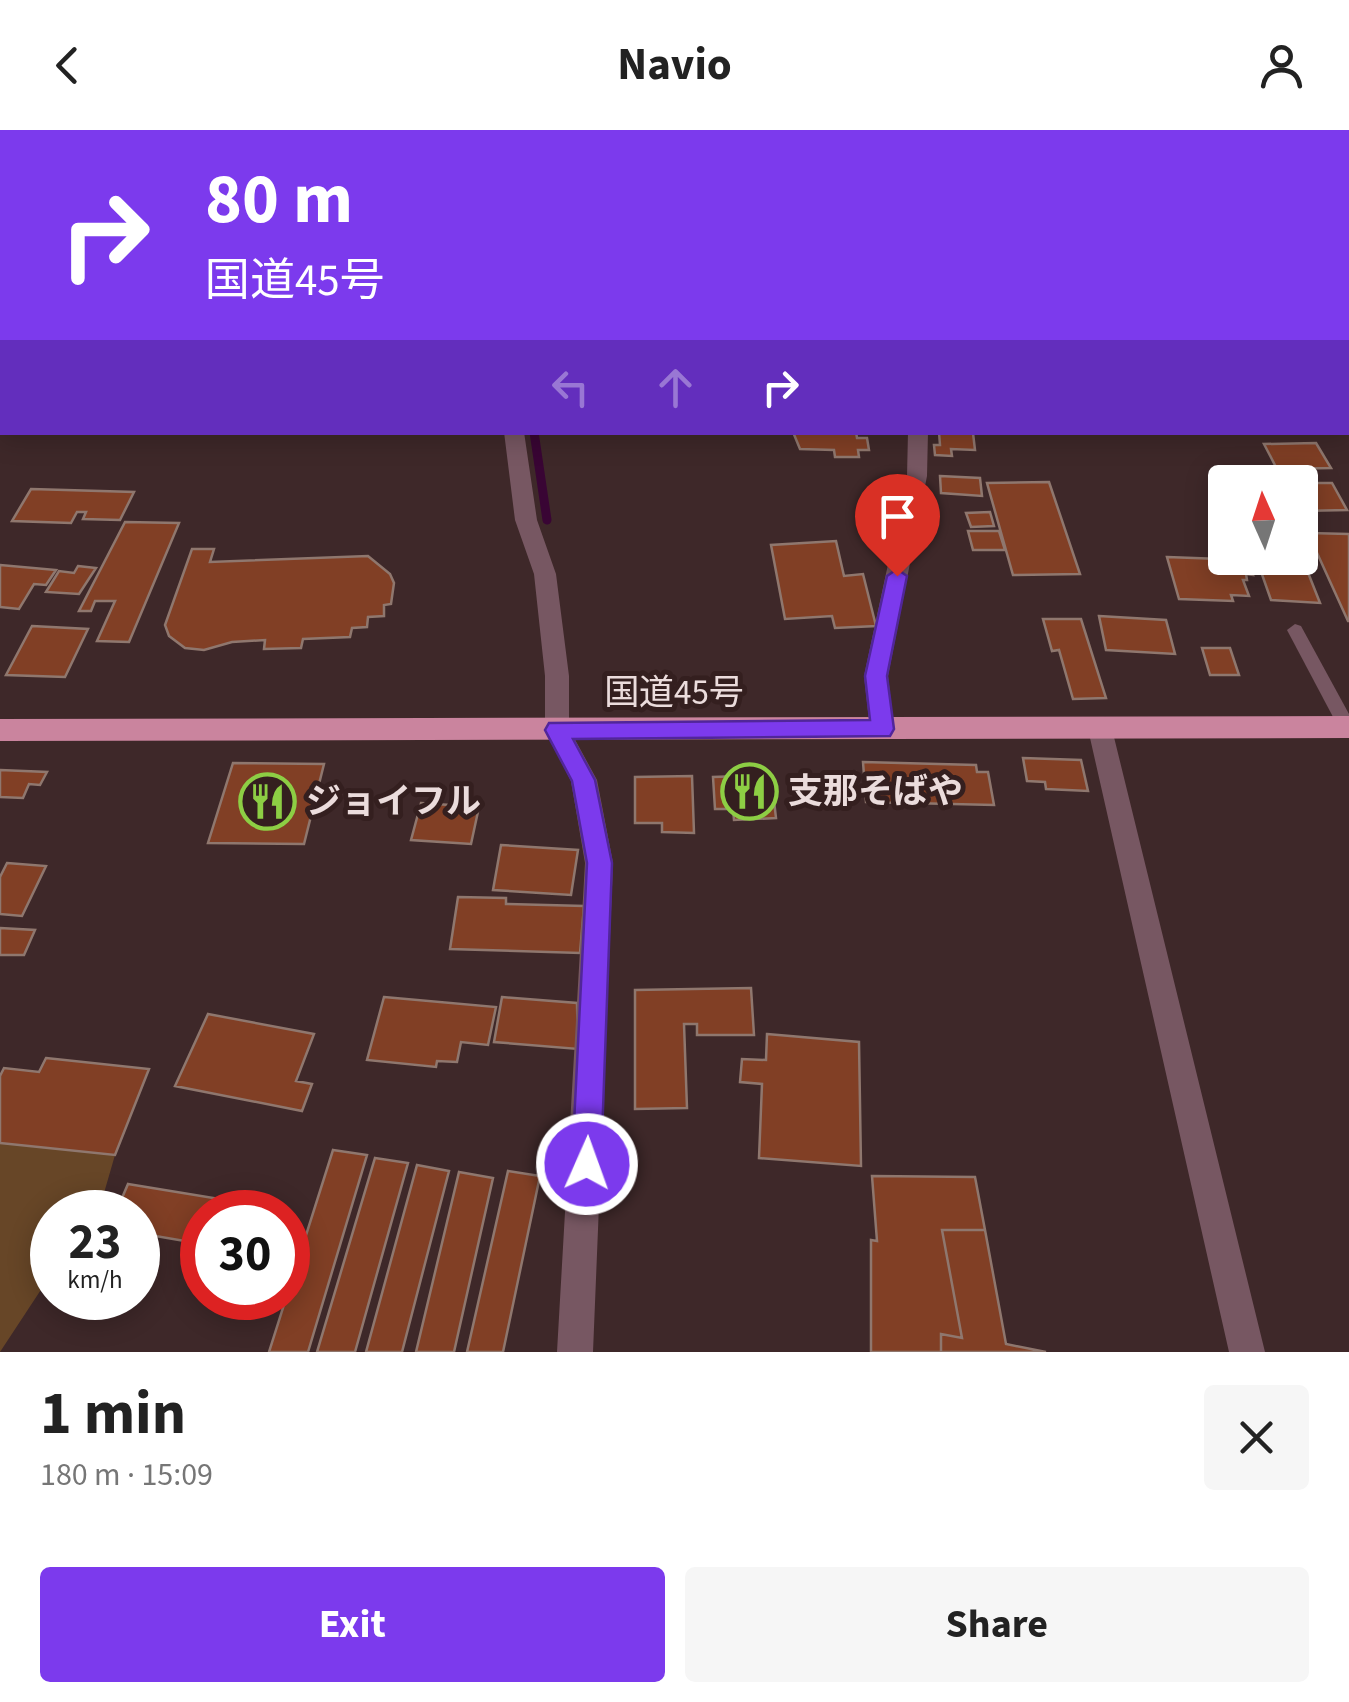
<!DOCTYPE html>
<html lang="en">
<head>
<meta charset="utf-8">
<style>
	:root { --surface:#fff; --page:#f6f6f6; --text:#222; --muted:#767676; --accent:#7c3aed }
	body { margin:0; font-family:"Source Sans 3","Noto Sans JP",sans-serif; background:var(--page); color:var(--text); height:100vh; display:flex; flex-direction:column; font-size:38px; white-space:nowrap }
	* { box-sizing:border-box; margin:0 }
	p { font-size:32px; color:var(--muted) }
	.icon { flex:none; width:55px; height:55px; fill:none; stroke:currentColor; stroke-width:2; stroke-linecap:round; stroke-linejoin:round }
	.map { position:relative; height:1222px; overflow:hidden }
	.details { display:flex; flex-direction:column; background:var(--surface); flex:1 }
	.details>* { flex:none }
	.banner { position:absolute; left:0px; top:0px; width:1350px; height:305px; box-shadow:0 5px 25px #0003; background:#7c3aed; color:#fff; overflow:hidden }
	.needle { width:65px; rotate:357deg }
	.tools { position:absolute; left:1208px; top:335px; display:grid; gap:20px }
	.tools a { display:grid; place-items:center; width:110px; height:110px; border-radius:10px; background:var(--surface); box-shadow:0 5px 25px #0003; font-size:50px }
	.speed { position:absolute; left:30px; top:1060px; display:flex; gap:20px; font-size:50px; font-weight:700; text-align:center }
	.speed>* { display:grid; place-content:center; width:130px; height:130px; border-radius:50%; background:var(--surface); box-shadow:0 5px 25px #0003; line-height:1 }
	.speed small { font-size:25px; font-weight:400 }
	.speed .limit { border:15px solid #d22; background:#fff; color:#111 }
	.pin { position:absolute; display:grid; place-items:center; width:85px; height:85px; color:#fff; margin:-102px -42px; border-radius:50% 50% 50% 0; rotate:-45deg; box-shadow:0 0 10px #0007 }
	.pin .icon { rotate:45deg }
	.me { position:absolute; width:110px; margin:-55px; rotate:2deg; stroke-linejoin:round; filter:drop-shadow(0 0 8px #0008) }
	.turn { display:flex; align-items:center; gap:35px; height:210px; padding:0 40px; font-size:45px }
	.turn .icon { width:130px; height:130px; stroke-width:2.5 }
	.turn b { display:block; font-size:70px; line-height:85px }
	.lanes { display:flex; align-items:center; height:95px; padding:0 40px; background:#0003; justify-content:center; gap:50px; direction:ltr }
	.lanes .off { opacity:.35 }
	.round { display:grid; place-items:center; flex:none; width:105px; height:105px; border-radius:10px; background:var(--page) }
	.headline { display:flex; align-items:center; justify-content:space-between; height:170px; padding:0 40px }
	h1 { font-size:60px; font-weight:700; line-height:75px }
	.cta { display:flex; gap:20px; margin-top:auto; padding:20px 40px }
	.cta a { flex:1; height:115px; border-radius:10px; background:var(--accent); color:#fff; font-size:40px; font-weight:700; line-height:115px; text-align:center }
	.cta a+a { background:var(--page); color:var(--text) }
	header { display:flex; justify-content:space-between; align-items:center; height:130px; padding:0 40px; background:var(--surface); font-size:45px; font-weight:700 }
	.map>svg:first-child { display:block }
	.green { fill:#674627 }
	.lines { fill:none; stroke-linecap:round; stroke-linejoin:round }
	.stream { stroke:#390534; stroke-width:9 }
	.building { fill:#813f25; stroke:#8f776e; stroke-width:2.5 }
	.service { fill:#775762; fill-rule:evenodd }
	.minor { fill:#775762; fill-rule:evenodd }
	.tertiary { fill:#775762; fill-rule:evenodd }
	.trunk { fill:#ca849e; fill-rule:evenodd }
	.route { fill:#7c3aed; stroke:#51269a; stroke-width:2.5 }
	.labels { text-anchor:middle; stroke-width:10; stroke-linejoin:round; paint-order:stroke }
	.street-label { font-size:35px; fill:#ebdcdc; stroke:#341f1f }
	.poi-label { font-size:35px; font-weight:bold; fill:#ebdcdc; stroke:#341f1f; text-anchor:start }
</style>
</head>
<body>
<header><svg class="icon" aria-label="back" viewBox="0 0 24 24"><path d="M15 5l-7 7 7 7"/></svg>Navio<svg class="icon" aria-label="person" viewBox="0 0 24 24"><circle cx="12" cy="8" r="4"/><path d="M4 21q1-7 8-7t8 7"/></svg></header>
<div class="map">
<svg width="1349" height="1222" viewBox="0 0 1349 1222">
	<rect width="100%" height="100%" fill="#3e2829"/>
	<path class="green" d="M0,1013L115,1025L104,1063L92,1082H52V1143L0,1222Z"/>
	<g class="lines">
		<path class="stream" d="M534,302L547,390"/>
	</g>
	<path class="building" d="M793,302H856L857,308H867L869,320H858L859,327H835L834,320L800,319Z
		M939,302L973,303L975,320L951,319L952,326L935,325L934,315H940Z
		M1316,313L1331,338L1277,339L1264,314Z
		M940,346L980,348L982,366L941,363Z
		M1049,352L1080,444L1013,445L987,353Z
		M1300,353H1332L1347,380L1300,381Z
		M31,359L134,362L120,390L83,389L86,382H77L71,393L12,391Z
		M990,382L994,396L971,397L966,383Z
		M125,392L179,393L129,512L97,511L115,471H95L91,481H79Z
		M968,401H999L1005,420H973Z
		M1308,403L1349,404V491H1348Z
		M836,411L844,446L863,444L876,496L835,498L832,486L785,489L771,415Z
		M192,419H214L210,432L368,426L390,444L394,453L391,474L384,475V486L368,487L367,497L352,498L350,507L303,509L301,518L264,519L265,510L232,512L204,520L185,518L169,506L165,495Z
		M1167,427L1248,430L1253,445L1246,444L1247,450H1243L1249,466L1231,465L1233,471L1179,469Z
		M1258,433L1305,435L1320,473L1271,470Z
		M0,435L56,440L46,455L34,454L19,479L0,477Z
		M78,436L96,438L79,464L46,462L59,441L74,443Z
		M1099,486L1166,490L1175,524L1106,520Z
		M1043,489H1081L1106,568L1073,569L1059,520L1052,521Z
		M32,496L88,499L65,547L6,545Z
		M1202,518H1230L1239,545H1210Z
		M1023,628L1081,630L1088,661L1046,659L1045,652L1027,651Z
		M863,632L976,635L977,642H988L994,675L866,672Z
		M233,633L324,634L304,714L208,713Z
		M0,640L47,642L40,655L29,654L23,668L0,667Z
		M827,642H856L859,663H830Z
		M771,645L776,688L734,690L733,679H715L713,647Z
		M692,646L694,703L662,702V693H635V647Z
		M421,673L479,677L471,714L411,710Z
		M501,715L578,720L571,765L493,760Z
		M7,733L46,736L22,786L0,784V747Z
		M458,767L506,768V774L584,776L580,823L450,819Z
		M0,798L35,800L24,825H0Z
		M751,858L754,905H697V894H684L687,978L635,979V860Z
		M384,867L496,877L488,915L461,912L457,932L437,931L436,937L367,930Z
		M502,867L577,873L578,919L494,912Z
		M208,884L314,904L296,951L312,954L302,981L175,956Z
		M767,904L859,912L861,1036L759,1028L762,954L740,952L742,929L766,930Z
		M46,928L149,939L115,1025L0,1013V946L4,938L39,942Z
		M333,1020L367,1025L308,1222H269Z
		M375,1028L408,1033L355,1222H317Z
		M417,1035L449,1041L402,1222H366Z
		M508,1041L540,1046L503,1222H467Z
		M459,1042L493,1048L454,1222H416Z
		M872,1046L975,1047L985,1100H942L962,1208L941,1204V1222H871V1110L877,1111Z
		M128,1054L274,1078L273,1082H202V1114L138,1103V1082H116Z
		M942,1100H985L1006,1214L1046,1222H941V1204L962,1208Z"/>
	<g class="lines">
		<path class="service" d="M1295,494L1301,496L1349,584V603L1341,602L1287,500Z"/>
		<path class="minor" d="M848,0H862L863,2H849Z
			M908,302H928L927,346L888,546L894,599L891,606H873L870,599L864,546L907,346Z
			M1100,589L1109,592L1112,599L1265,1222H1229L1088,599L1091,592Z
			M557,590L566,593L597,650L613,733L593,1222H557L585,733L571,651L545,600L548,593Z"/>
		<path class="tertiary" d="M465,0H479V2H465Z
			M1204,0H1219L1220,2H1205Z
			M0,45H2V55H0Z
			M1348,197H1349V210H1348Z
			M504,302H524L537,390L556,444L569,546V600L566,607H548L545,600V546L534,444L515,390Z"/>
		<path class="trunk" d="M1349,586V608L0,611V589Z"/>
	</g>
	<path class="route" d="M897,439L907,446L887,546L894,599L890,606L573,609L595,650L612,733L601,1034L597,1044L587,1048L576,1044L572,1034L587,733L572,651L545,600L549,593L870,590L865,546L887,446Z"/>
	<defs>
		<symbol id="restaurant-ring" viewBox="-11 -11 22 22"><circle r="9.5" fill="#341f1f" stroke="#8dce44" stroke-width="1.5"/><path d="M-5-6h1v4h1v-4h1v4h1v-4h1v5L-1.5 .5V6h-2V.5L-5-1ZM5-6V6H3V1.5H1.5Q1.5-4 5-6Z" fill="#8dce44"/></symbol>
	</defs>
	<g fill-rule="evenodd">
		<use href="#restaurant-ring" x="718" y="630" width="63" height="63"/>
		<use href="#restaurant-ring" x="236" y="640" width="63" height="63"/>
	</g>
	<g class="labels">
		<g class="street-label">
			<text x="674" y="574">国道45号</text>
		</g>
		<g class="poi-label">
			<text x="788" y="673">支那そばや</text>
			<text x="306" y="683">ジョイフル</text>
		</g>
	</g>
</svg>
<div class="tools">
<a><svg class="needle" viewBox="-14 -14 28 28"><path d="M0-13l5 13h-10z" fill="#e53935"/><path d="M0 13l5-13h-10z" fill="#767676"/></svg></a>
</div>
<div class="speed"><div>23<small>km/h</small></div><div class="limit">30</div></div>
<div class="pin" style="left:897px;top:446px;background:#d93025"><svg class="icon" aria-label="arrive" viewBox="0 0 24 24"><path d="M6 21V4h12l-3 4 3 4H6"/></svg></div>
<svg class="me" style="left:587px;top:1034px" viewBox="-20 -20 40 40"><circle r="17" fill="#7c3aed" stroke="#fff" stroke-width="3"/><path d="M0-11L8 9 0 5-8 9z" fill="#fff"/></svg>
<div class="banner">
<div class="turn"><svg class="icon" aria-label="right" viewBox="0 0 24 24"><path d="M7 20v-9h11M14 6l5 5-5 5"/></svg><div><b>80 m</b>国道45号</div></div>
<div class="lanes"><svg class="icon off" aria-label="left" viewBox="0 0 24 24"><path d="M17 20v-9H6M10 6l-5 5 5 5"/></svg><svg class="icon off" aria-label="ahead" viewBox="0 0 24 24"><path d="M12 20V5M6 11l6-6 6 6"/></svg><svg class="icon" aria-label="right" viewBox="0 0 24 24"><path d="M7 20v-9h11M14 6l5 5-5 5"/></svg></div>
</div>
</div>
<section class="details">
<div class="headline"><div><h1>1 min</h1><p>180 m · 15:09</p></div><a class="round"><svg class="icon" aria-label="close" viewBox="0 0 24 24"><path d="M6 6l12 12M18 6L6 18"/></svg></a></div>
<div class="cta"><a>Exit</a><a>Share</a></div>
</section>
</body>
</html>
